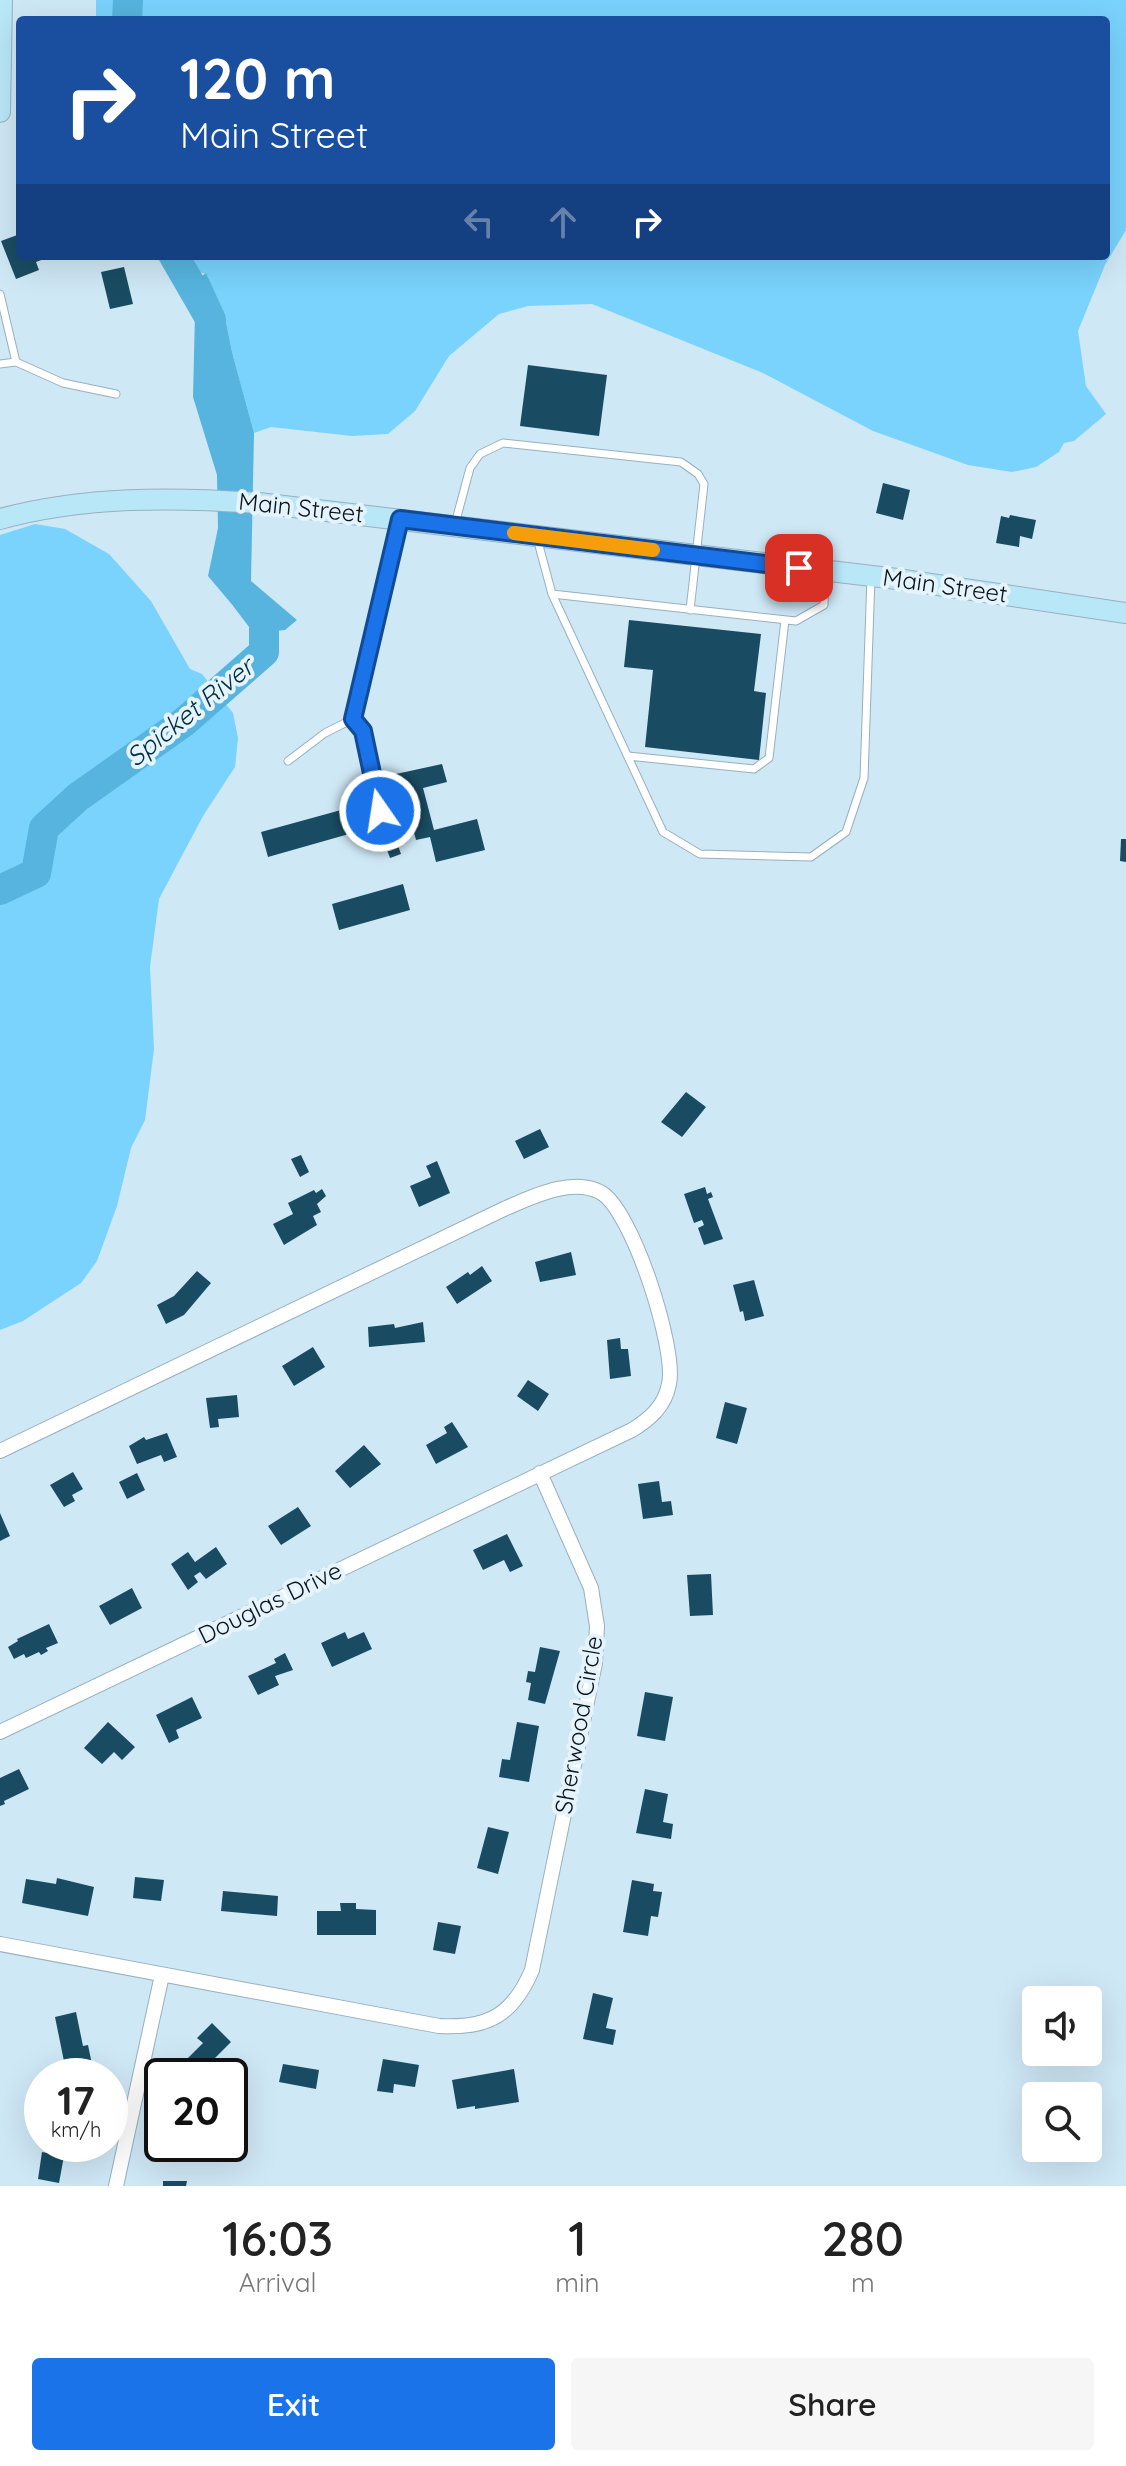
<!DOCTYPE html>
<html lang="en">
<head>
<meta charset="utf-8">
<style>
	:root { --surface:#fff; --page:#f6f6f6; --text:#222; --muted:#767676; --accent:#1a73e8 }
	body { margin:0; font-family:Quicksand,sans-serif; background:var(--page); color:var(--text); height:100vh; display:flex; flex-direction:column; font-size:30px; white-space:nowrap }
	* { box-sizing:border-box; margin:0 }
	p { font-size:26px; color:var(--muted) }
	.icon { flex:none; width:44px; height:44px; fill:none; stroke:currentColor; stroke-width:2; stroke-linecap:round; stroke-linejoin:round }
	.map { position:relative; height:2186px; overflow:hidden }
	.drawer { display:flex; flex-direction:column; background:var(--surface); flex:1 }
	.drawer>* { flex:none }
	.top-card { position:absolute; left:16px; top:16px; width:1094px; height:244px; border-radius:8px; box-shadow:0 8px 32px #0002; background:#1a4fa0; color:#fff; overflow:hidden }
	.tools { position:absolute; left:1022px; top:1986px; display:grid; gap:16px }
	.tools a { display:grid; place-items:center; width:80px; height:80px; border-radius:8px; background:var(--surface); box-shadow:0 8px 32px #0002; font-size:40px }
	.speed { position:absolute; left:24px; top:2058px; display:flex; gap:16px; font-size:40px; font-weight:700; text-align:center }
	.speed>* { display:grid; place-content:center; width:104px; height:104px; border-radius:50%; background:var(--surface); box-shadow:0 8px 32px #0002; line-height:1 }
	.speed small { font-size:20px; font-weight:400 }
	.speed .limit { border:4px solid #111; border-radius:12px; background:#fff; color:#111 }
	.pin { position:absolute; display:grid; place-items:center; width:68px; height:68px; color:#fff; margin:-34px; border-radius:16px; box-shadow:0 4px 12px #0006 }
	.me { position:absolute; width:88px; margin:-44px; rotate:347deg; stroke-linejoin:round; filter:drop-shadow(0 0 6px #0008) }
	.turn { display:flex; align-items:center; gap:28px; height:168px; padding:0 32px; font-size:36px }
	.turn .icon { width:104px; height:104px; stroke-width:2.5 }
	.turn b { display:block; font-size:56px; line-height:68px }
	.lanes { display:flex; align-items:center; height:76px; padding:0 32px; background:#0003; justify-content:center; gap:40px; direction:ltr }
	.lanes .off { opacity:.35 }
	.eta { display:flex; justify-content:space-evenly; align-items:center; height:136px; text-align:center }
	.eta b { font-size:48px; font-weight:600; line-height:56px }
	.button { display:flex; gap:16px; margin-top:auto; padding:16px 32px }
	.button a { flex:1; height:92px; border-radius:8px; background:var(--accent); color:#fff; font-size:32px; font-weight:600; line-height:92px; text-align:center }
	.button a+a { background:var(--page); color:var(--text) }
	.map>svg:first-child { display:block }
	.green { fill:#79d3fd }
	.water { fill:#56b4de }
	.lines { fill:none; stroke-linecap:round; stroke-linejoin:round }
	.river { stroke:#56b4de; stroke-width:30 }
	.building { fill:#194c62 }
	.lane-casing { stroke:#98b0bd; stroke-width:9 }
	.street-casing { stroke:#98b0bd; stroke-width:16 }
	.secondary-casing { stroke:#98b0bd; stroke-width:22 }
	.lane { stroke:#fff; stroke-width:7 }
	.street { stroke:#fff; stroke-width:14 }
	.secondary { stroke:#b8e7f8; stroke-width:20 }
	.route-casing { stroke:#114b97; stroke-width:20 }
	.route { stroke:#1a73e8; stroke-width:14 }
	.slow { stroke:#f59e0b; stroke-width:14 }
	.labels { text-anchor:middle; stroke-width:8; stroke-linejoin:round; paint-order:stroke }
	.street-label { font-size:24px; fill:#0b1419; stroke:#e5f4fc }
	.water-label { font-size:26px; font-style:italic; fill:#022f40; stroke:#e5f4fc }
</style>
</head>
<body>
<div class="map">
<svg width="1126" height="2186" viewBox="0 0 1126 2186">
	<rect width="100%" height="100%" fill="#cfe8f6"/>
	<path class="green" d="M96,0H1126V230L1105,265L1078,331L1086,386L1106,414L1074,441L1064,443L1059,452L1036,467L1012,472L968,465L873,431L763,373L592,304L528,306L499,314L449,356L415,411L388,434L352,436L271,427L254,433L232,352L224,312L206,274L160,262L155,256H1106V20H96Z
		M35,524L65,529L109,554L151,601L190,669L202,674L233,713L238,738L235,767L203,816L159,899L150,967L154,1049L145,1120L131,1148L117,1206L97,1261L81,1283L23,1321L0,1330V535Z"/>
	<path class="water" d="M206,273L224,312L232,352L254,433L251,581L297,620L285,630L256,633L208,576L218,528L217,475L193,397L195,312L185,289Z"/>
	<g class="lines">
		<path class="river" d="M127,20L128,0
			M174,256L211,320
			M0,890L36,873L44,828L78,797L184,722L264,652V622L246,598"/>
	</g>
	<path class="building" d="M20,234V256H52L36,262L39,270L16,279L1,241Z
		M124,267L133,304L110,309L101,272Z
		M528,365L607,375L599,436L520,426Z
		M883,483L910,490L903,520L876,513Z
		M1010,515L1036,520L1032,539L1020,536L1019,547L996,543L1001,516L1009,518Z
		M629,620L761,634L754,691L766,693L759,760L645,747L653,670L624,667Z
		M442,764L447,782L423,788L434,830L477,819L485,850L436,862L430,837L416,840L410,817L398,820L396,813L406,811L396,774Z
		M363,804L370,828L268,857L261,832Z
		M1121,839H1126V862L1120,861Z
		M396,840L401,854L390,858L385,844Z
		M403,884L410,910L339,930L332,904Z
		M686,1092L706,1107L682,1137L661,1122Z
		M540,1129L549,1147L524,1159L515,1141Z
		M301,1155L309,1172L300,1177L291,1159Z
		M437,1161L450,1193L419,1207L410,1186L431,1177L426,1166Z
		M705,1187L707,1194L711,1192L713,1197L708,1199L723,1239L704,1245L698,1228L704,1225L702,1220L694,1223L684,1194Z
		M322,1189L326,1196L317,1204L321,1212L313,1216L317,1225L284,1245L273,1224L293,1214L288,1203L314,1190L316,1193Z
		M571,1252L576,1275L540,1282L535,1262Z
		M482,1266L492,1281L457,1304L446,1287L468,1272L470,1275Z
		M197,1271L211,1283L184,1315L166,1324L157,1305L174,1296Z
		M754,1280L764,1316L745,1321L743,1311L740,1312L733,1285Z
		M423,1322L425,1342L369,1347L368,1327L394,1324L395,1328Z
		M620,1338L621,1349H628L631,1376L610,1379L607,1340Z
		M313,1347L325,1367L294,1386L282,1366Z
		M528,1380L549,1394L538,1411L517,1396Z
		M237,1395L239,1417L218,1419L219,1427L210,1428L206,1398Z
		M725,1402L747,1408L737,1444L716,1438Z
		M452,1422L468,1447L436,1464L426,1445L447,1433L444,1427Z
		M167,1433L177,1457L164,1462L161,1455L137,1464L129,1446L144,1437L146,1440Z
		M364,1445L381,1464L350,1488L335,1471Z
		M73,1472L83,1489L72,1495L75,1501L64,1507L50,1485Z
		M137,1473L145,1490L127,1499L119,1482Z
		M659,1481L662,1502L671,1501L673,1515L643,1519L638,1484Z
		M298,1507L311,1526L281,1545L268,1526Z
		M0,1513L10,1536L0,1541Z
		M507,1534L523,1566L510,1572L504,1560L483,1570L473,1550Z
		M216,1547L227,1564L206,1579L200,1572L194,1576L198,1582L188,1590L171,1564L188,1552L195,1562Z
		M711,1574L713,1615L690,1616L687,1575Z
		M132,1588L142,1608L110,1625L99,1606Z
		M49,1624L58,1643L46,1648L48,1651L41,1655L39,1652L26,1658L24,1654L14,1659L8,1647L18,1641L17,1639Z
		M345,1632L348,1639L364,1632L372,1649L332,1667L321,1643Z
		M540,1647L560,1651L545,1704L528,1700L531,1683L526,1682L528,1671L535,1672Z
		M285,1653L293,1670L275,1676L279,1685L258,1695L248,1676L276,1663L274,1659Z
		M645,1692L673,1697L665,1741L637,1736Z
		M192,1697L202,1718L176,1730L179,1738L169,1743L156,1715Z
		M108,1722L135,1747L122,1760L114,1752L102,1764L84,1748Z
		M517,1722L539,1726L529,1782L499,1777L502,1759L510,1760Z
		M19,1769L29,1789L4,1801L5,1804L0,1806V1778Z
		M645,1789L668,1794L663,1822L673,1824L671,1839L636,1833Z
		M488,1827L509,1832L498,1874L477,1868Z
		M135,1877L164,1880L161,1901L133,1898Z
		M57,1878L94,1887L88,1916L22,1903L26,1879L56,1884Z
		M632,1880L654,1884L653,1891L662,1892L658,1917L651,1916L648,1936L623,1932Z
		M223,1891L278,1896L277,1916L221,1911Z
		M340,1903H356V1909L376,1910V1935H317V1911H341Z
		M438,1922L461,1926L455,1954L433,1950Z
		M593,1993L613,1998L606,2028L616,2030L613,2045L583,2039Z
		M76,2012L83,2046L88,2045L94,2074L67,2076L55,2017Z
		M212,2023L231,2042L198,2075L185,2061L203,2043L197,2038Z
		M383,2059L419,2065L415,2087L394,2084L393,2093L377,2091Z
		M283,2064L319,2070L316,2089L279,2082Z
		M514,2069L519,2102L475,2109V2106L457,2109L452,2080Z
		M42,2152L64,2156L59,2183L38,2179Z
		M163,2181H187L186,2186H163Z"/>
	<g class="lines">
		<defs>
			<path id="lane" d="M0,294L16,362L0,364
				M16,362L63,383L116,394
				M455,524L470,468L480,454L503,443L681,462L698,474L704,484L690,610
				M537,538L552,594L663,832L700,854L811,857L846,832L864,778L871,577
				M552,594L796,621L824,605L825,573
				M628,756L754,769L769,758L785,620
				M288,761L325,733L353,719
				M371,838L380,811L363,731L353,719L399,522"/>
			<path id="street" d="M0,1451L506,1208C532,1197 572,1177 600,1192C632,1208 677,1350 669,1384C665,1406 650,1419 632,1430L0,1732
				M0,1944L439,2026C488,2029 513,2015 532,1970L595,1663L597,1626L591,1588L540,1473
				M116,2186L162,1975"/>
			<path id="secondary" d="M0,112L2,0
				M0,519C85,496 172,497 259,503L897,579L1126,613"/>
		</defs>
		<use href="#lane" class="lane-casing"/>
		<use href="#street" class="street-casing"/>
		<use href="#secondary" class="secondary-casing"/>
		<use href="#lane" class="lane"/>
		<use href="#street" class="street"/>
		<use href="#secondary" class="secondary"/>
	</g>
	<g class="lines">
		<defs>
			<path id="route" d="M380,811L363,731L353,719L400,519L799,568"/>
		</defs>
		<use href="#route" class="route-casing"/>
		<use href="#route" class="route"/>
		<path class="slow" d="M514,533L653,550"/>
	</g>
	<g class="labels">
		<g class="street-label">
			<text transform="translate(301 508) rotate(6)" y="8">Main Street</text>
			<text transform="translate(945 586) rotate(8)" y="8">Main Street</text>
			<text transform="translate(270 1603) rotate(-26)" y="8">Douglas Drive</text>
			<text transform="translate(579 1725) rotate(-80)" y="8">Sherwood Circle</text>
		</g>
		<g class="water-label">
			<text transform="translate(190 712) rotate(-39)" y="9">Spicket River</text>
		</g>
	</g>
</svg>
<div class="tools">
<a><svg class="icon" aria-label="sound" viewBox="0 0 24 24"><path d="M4 9h4l5-4v14l-5-4H4zM17 9q2 3 0 6"/></svg></a>
<a><svg class="icon" aria-label="search" viewBox="0 0 24 24"><circle cx="10" cy="10" r="6"/><path d="M15 15l6 6"/></svg></a>
</div>
<div class="speed"><div>17<small>km/h</small></div><div class="limit">20</div></div>
<div class="pin" style="left:799px;top:568px;background:#d93025"><svg class="icon" aria-label="arrive" viewBox="0 0 24 24"><path d="M6 21V4h12l-3 4 3 4H6"/></svg></div>
<svg class="me" style="left:380px;top:811px" viewBox="-20 -20 40 40"><circle r="17" fill="#1a73e8" stroke="#fff" stroke-width="3"/><path d="M0-11L8 9 0 5-8 9z" fill="#fff"/></svg>
<div class="top-card">
<div class="turn"><svg class="icon" aria-label="right" viewBox="0 0 24 24"><path d="M7 20v-9h11M14 6l5 5-5 5"/></svg><div><b>120 m</b>Main Street</div></div>
<div class="lanes"><svg class="icon off" aria-label="left" viewBox="0 0 24 24"><path d="M17 20v-9H6M10 6l-5 5 5 5"/></svg><svg class="icon off" aria-label="ahead" viewBox="0 0 24 24"><path d="M12 20V5M6 11l6-6 6 6"/></svg><svg class="icon" aria-label="right" viewBox="0 0 24 24"><path d="M7 20v-9h11M14 6l5 5-5 5"/></svg></div>
</div>
</div>
<section class="drawer">
<div class="eta">
<div><b>16:03</b><p>Arrival</p></div>
<div><b>1</b><p>min</p></div>
<div><b>280</b><p>m</p></div>
</div>
<div class="button"><a>Exit</a><a>Share</a></div>
</section>
</body>
</html>
